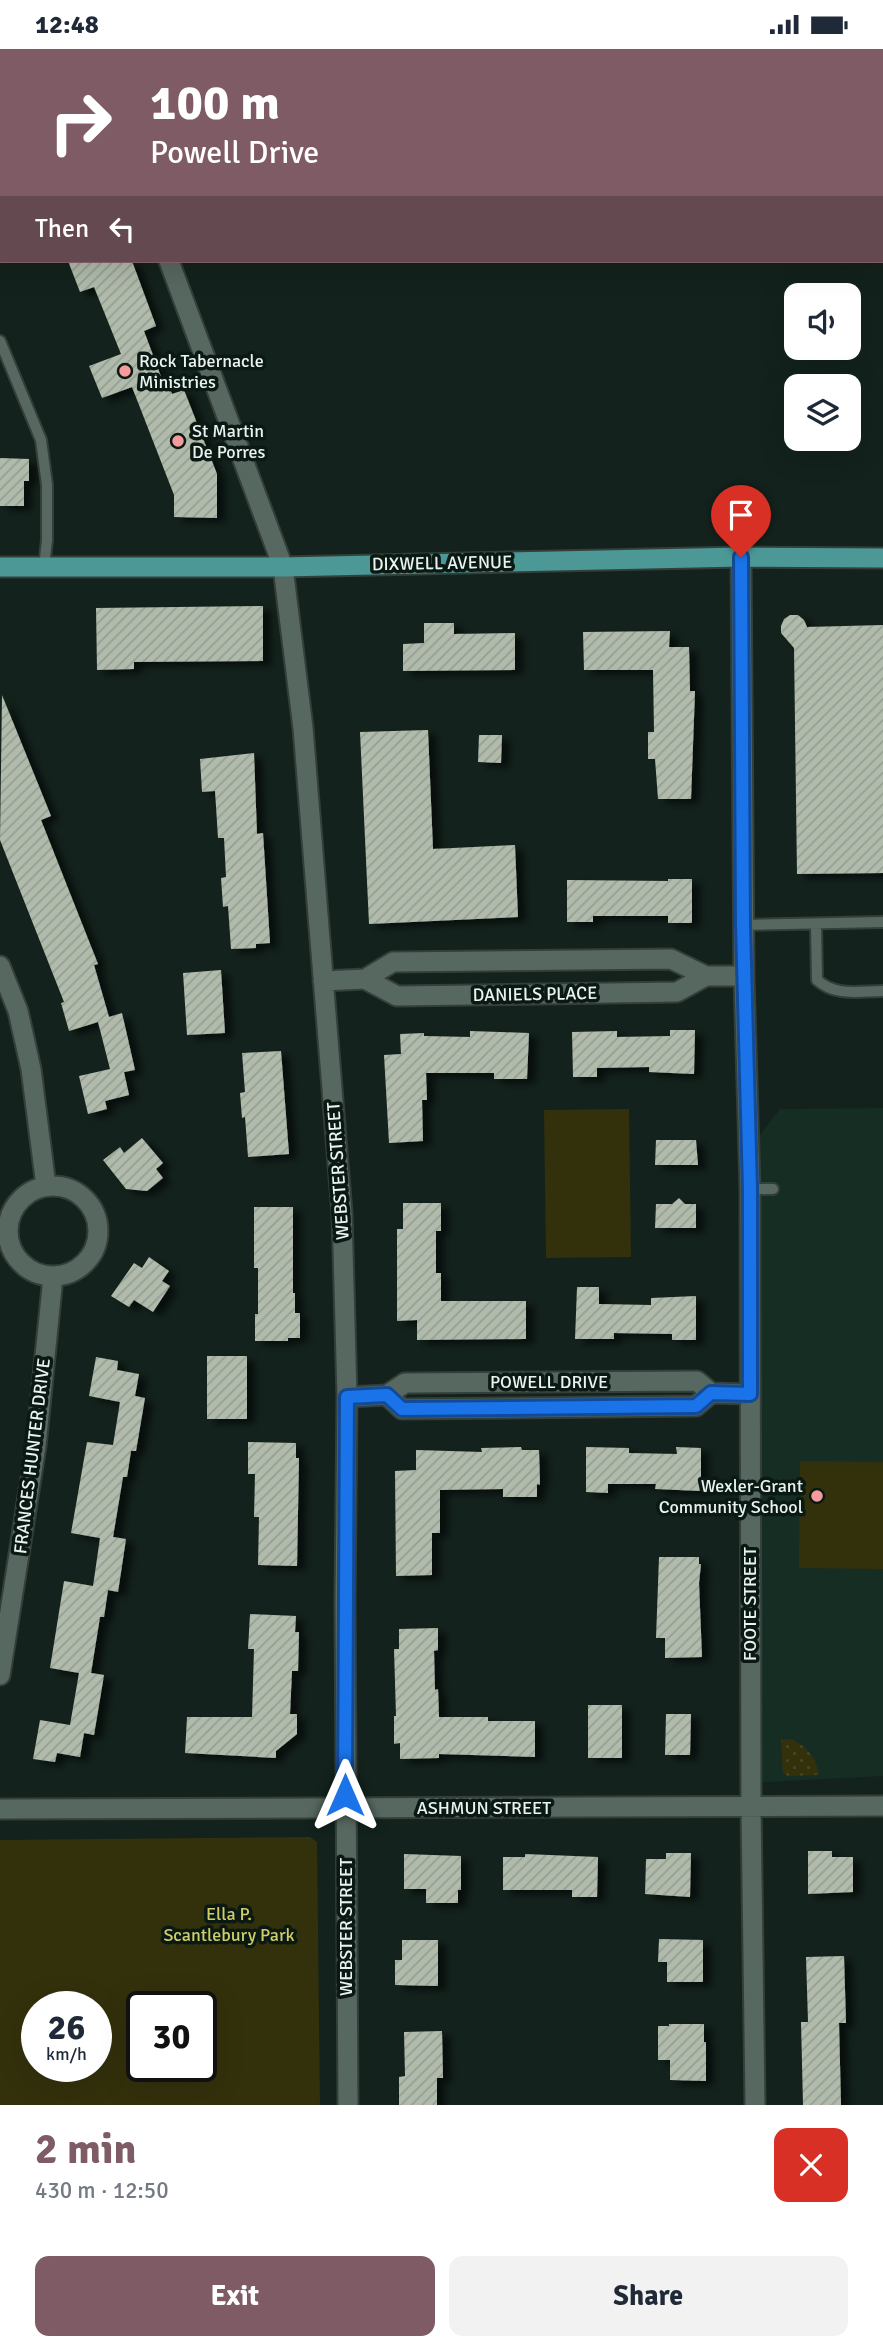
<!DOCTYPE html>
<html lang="en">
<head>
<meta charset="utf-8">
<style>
	:root { --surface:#fff; --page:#f2f2f3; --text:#1f2937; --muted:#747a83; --accent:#7f5c65 }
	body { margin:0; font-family:Signika,sans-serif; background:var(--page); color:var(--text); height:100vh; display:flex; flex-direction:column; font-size:26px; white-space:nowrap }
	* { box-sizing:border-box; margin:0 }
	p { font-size:23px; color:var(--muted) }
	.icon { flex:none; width:38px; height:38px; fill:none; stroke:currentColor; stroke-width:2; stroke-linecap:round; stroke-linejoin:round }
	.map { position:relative; height:2056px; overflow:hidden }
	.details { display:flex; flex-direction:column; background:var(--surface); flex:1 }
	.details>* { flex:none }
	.top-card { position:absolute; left:0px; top:0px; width:884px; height:214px; box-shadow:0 7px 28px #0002; background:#7f5c65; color:#fff; overflow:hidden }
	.fabs { position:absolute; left:784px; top:234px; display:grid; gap:14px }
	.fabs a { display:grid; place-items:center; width:77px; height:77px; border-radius:14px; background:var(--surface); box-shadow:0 7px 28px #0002; font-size:35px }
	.speed { position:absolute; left:21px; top:1942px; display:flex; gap:14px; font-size:35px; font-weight:700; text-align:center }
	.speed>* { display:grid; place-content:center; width:91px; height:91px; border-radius:50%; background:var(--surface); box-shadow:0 7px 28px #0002; line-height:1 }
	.speed small { font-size:18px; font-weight:400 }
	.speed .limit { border:4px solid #111; border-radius:10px; background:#fff; color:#111 }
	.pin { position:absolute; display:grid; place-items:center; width:60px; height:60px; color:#fff; margin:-72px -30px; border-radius:50% 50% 50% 0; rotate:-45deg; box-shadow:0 0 7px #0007 }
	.pin .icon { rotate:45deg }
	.me { position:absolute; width:77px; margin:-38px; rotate:0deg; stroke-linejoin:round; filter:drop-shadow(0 0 5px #0008) }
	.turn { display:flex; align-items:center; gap:24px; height:147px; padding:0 35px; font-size:32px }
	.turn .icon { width:91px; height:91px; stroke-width:2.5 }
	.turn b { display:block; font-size:49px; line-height:60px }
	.then { display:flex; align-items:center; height:66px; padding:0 35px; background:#0003; gap:14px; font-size:26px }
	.round { display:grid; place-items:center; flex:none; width:74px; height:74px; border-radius:14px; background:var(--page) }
	.headline { display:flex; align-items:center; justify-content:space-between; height:119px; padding:0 35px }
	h1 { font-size:42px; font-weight:800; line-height:52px; color:var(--accent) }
	.primary-button { display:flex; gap:14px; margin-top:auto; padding:14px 35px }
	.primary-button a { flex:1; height:80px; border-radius:14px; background:var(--accent); color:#fff; font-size:28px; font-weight:800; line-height:80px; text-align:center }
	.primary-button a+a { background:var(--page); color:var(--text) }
	.status { display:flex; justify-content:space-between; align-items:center; height:49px; padding:0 35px; background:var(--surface); direction:ltr }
	.status svg { height:19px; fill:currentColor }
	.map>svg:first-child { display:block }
	.built { fill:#162d24 }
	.grass { fill:url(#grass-dots) }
	.park { fill:#33310c; fill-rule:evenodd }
	.building { fill:url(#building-hatch); filter:url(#shadow) }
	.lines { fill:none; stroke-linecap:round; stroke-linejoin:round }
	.service-casing { stroke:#343f3a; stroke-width:14 }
	.minor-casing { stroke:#343f3a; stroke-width:23 }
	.primary-casing { stroke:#343f3a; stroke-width:23 }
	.service { stroke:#576861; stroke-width:10 }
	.minor { stroke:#576861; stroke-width:19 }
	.primary { stroke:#4c9896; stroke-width:19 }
	.route-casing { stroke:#114b97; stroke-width:18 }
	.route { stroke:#1a73e8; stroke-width:12 }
	.poi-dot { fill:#f59b9e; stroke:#0a1913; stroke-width:2.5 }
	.labels { text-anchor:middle; stroke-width:7; stroke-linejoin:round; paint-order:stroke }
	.poi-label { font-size:18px; fill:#eaf3ef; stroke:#0a1913; text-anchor:start }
	.street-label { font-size:18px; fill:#eaf3ef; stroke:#0a1913 }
	.park-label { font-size:18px; fill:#d1cd68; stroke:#0a1913 }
</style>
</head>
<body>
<div class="status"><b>12:48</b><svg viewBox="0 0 49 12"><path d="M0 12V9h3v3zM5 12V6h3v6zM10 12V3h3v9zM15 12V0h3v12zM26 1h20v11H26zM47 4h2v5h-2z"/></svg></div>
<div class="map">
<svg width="883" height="2056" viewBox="0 0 883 2056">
	<defs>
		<pattern id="grass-dots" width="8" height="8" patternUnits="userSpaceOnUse" patternTransform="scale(1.75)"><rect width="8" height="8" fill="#33310c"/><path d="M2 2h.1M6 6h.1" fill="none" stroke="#474524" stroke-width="1.8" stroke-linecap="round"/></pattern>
		<pattern id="building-hatch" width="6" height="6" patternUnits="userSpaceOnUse" patternTransform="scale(1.75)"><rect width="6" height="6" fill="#b1bbac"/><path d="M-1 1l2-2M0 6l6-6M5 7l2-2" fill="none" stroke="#969e93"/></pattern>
		<filter id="shadow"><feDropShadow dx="8" dy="4.5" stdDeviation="3.5" flood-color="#0009"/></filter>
	</defs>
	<rect width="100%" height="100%" fill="#13221c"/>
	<path class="built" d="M590,0H883V45L882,2Z
		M883,1059V1727L750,1734L749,1100L780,1060Z"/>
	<path class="grass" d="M790,1690C807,1697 814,1707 819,1724L818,1726L788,1727L783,1724L781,1691Z"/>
	<path class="park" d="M629,1060L631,1208L546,1209L544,1061Z
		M800,1412L883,1413V1520L799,1519Z
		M310,1788L317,1793L320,2056H0V1791ZM37,1958H96V2018H37ZM142,1958H201V2018H142Z"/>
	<path class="building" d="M68,212H132L156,277L144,282L166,341L170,339L172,345L184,341L217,425V469L174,468V446L132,338L102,349L89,317L121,305L94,238L80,243Z
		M0,409L29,410V432H24V457H0Z
		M263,557V612L134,613V620L97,621L96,559Z
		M790,566H798L804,571L807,578L883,576V824L797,825L794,599L781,584V577L784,570Z
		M424,574H454V585L515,584V621L403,622V595L424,594Z
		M670,582L669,598H689L690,642H695L691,750H658L655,710H648V683H654L653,621H584L583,583Z
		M2,646L51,767L41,771L98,915L94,916L109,968L122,964L135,1021L124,1023L129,1046L105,1052L107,1060L88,1065L79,1027L110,1020L98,973L69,982L61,954L64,953L0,791Z
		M428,681L433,800L515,796L518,868L369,875L360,683Z
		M479,686H502L501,714L478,713Z
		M254,704L257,785L263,784L270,894L256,895V899L231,900L228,857L223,858L221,829L226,828L224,789H218L215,742L202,743L200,710Z
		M668,830H692V874H668V867H593V873H567V831L668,832Z
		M221,921L225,984L187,986L183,924Z
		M670,981H695L694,1025L649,1023V1018L597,1019V1028H573L572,983L617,982V988L670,987Z
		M470,982L529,984L527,1030H494V1024H426L427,1051H422L423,1092L389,1094L384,1006L401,1005L400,985L424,984V987L470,988Z
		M281,1002L289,1105L248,1108L245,1068L242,1069L240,1044L245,1043L242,1004Z
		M142,1089L163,1114L156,1120L163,1129L147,1142L126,1140L103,1111L120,1098L124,1104Z
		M656,1091H696L698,1116H655Z
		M679,1149L685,1155H696V1179H655L656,1155H672Z
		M403,1154H441V1182H436V1224H441V1252H526V1290L417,1291V1271L397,1272V1180H403Z
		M254,1158H293V1244H295V1264H300V1289H288V1292H255V1265H258V1219H254Z
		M149,1208L169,1222L162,1232L170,1237L153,1263L134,1251L129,1258L111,1247L134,1214L142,1219Z
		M577,1238H599V1255L651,1256V1249L696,1247V1291H672V1285L614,1284V1290H575Z
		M207,1307H247V1370H207Z
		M96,1308L118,1312L117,1321L139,1325L135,1347L145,1349L136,1402H131L127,1428H123L113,1488L126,1490L118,1543L108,1541L104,1568H100L91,1624L104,1626L94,1686L84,1684L80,1708L57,1704L55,1713L33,1710L40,1671L70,1676L79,1624L50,1619L64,1532L93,1537L100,1489L71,1484L87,1393L113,1396L120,1353L89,1347Z
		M248,1393L296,1394V1409H299L297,1517L258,1516L259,1468H254L255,1425H248Z
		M521,1398L522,1401H539L540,1436L537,1435V1448H503V1440L440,1441V1484H432V1526L396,1527L395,1422L416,1421V1401L482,1403L481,1399Z
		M586,1398L629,1399V1404L677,1405L676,1398L701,1399V1442L655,1440L656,1435H608V1444L586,1443Z
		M659,1508H699V1515H701L699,1534L702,1608L665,1609V1589H656Z
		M250,1565L296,1567L295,1583H299L298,1622H292L290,1665H297V1685L276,1702V1709L185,1704L187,1668H252L254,1600H248Z
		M438,1579V1601L434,1602L435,1641L438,1640L439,1668H488V1672H535V1708L439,1705V1709L400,1710V1694L394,1695V1667H396L394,1600H399V1580Z
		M588,1656H622V1709H588Z
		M666,1665H691L690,1706H665Z
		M808,1802H832V1808H853V1843L808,1845Z
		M666,1804H691L690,1848L645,1845L646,1810H666Z
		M404,1805L461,1807V1841H458V1854H426V1840H404Z
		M525,1805L598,1808L597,1848H572V1841H503V1808H525Z
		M659,1890L703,1891V1933H667V1913H658Z
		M402,1891H438V1937L395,1936V1911H402Z
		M844,1907L846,1974H839L841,2056H803L801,1973H808L806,1908Z
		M669,1975H704V1993H706V2032L670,2031V2011H658V1977H669Z
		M442,1982L443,2029H437V2056H399V2028L405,2027L404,1983Z"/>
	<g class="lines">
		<defs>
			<path id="service" d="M0,292L41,391L47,436V491L44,518
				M816,875L817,931C836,948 859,942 883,942
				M743,876L883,873
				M750,1140H773"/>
			<path id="minor" d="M55,0L57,2
				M443,0L444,2
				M169,212L283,518L303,679L342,1164L347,1348L345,1553L348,2056
				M741,508L744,927L750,1140L751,1758L755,2056
				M0,917L18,962L31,1020L46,1137
				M365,930L397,947L677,943L706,927H744
				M323,932L365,930L393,913L671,910L706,927
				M8 1182a45 45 0 1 1 90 0a45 45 0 1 1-90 0Z
				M387,1346L402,1360L696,1357L711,1344L750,1345
				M347,1348L387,1346L405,1334L697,1332L711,1344
				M0,1626L36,1397L53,1228
				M0,1760L883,1757"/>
			<path id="primary" d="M0,518H283L741,508L883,509"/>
		</defs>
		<use href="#service" class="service-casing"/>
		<use href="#minor" class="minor-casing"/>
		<use href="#primary" class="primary-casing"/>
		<use href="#service" class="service"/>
		<use href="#minor" class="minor"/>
		<use href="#primary" class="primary"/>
	</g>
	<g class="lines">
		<defs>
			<path id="route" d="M345,1746L347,1348L387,1346L402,1360L696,1357L711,1344L750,1345V1140L743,876L741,508"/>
		</defs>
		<use href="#route" class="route-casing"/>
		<use href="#route" class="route"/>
	</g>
	<g class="poi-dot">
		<circle cx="125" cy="322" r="7"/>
		<circle cx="178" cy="392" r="7"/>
		<circle cx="817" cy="1447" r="7"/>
	</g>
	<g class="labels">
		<g class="poi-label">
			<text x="139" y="318">Rock Tabernacle<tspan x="139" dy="21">Ministries</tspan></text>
			<text x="192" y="388">St Martin<tspan x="192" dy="21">De Porres</tspan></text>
			<text x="803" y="1443" text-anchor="end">Wexler-Grant<tspan x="803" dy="21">Community School</tspan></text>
		</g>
		<g class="street-label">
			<text transform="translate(442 514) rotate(-1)" y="6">DIXWELL AVENUE</text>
			<text transform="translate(535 945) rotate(-1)" y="6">DANIELS PLACE</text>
			<text transform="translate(338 1122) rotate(-94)" y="6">WEBSTER STREET</text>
			<text x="549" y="1339">POWELL DRIVE</text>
			<text transform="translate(32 1407) rotate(-83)" y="6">FRANCES HUNTER DRIVE</text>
			<text transform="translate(750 1555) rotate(-90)" y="6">FOOTE STREET</text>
			<text x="484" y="1765">ASHMUN STREET</text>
			<text transform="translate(346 1878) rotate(-90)" y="6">WEBSTER STREET</text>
		</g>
		<g class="park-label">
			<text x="229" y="1871">Ella P.<tspan x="229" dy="21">Scantlebury Park</tspan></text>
		</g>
	</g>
</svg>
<div class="fabs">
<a><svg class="icon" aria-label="sound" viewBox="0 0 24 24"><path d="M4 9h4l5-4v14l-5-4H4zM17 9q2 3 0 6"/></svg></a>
<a><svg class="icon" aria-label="layers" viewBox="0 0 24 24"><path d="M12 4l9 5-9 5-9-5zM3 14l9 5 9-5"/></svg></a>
</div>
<div class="speed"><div>26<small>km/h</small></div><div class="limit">30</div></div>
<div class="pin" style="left:741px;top:508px;background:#d93025"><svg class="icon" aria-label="arrive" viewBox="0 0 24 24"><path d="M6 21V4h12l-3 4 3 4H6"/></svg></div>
<svg class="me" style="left:345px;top:1746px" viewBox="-20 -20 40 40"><path d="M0-17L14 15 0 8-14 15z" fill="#1a73e8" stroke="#fff" stroke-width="4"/></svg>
<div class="top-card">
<div class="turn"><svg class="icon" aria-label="right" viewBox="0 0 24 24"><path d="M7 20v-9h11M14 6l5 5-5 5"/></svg><div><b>100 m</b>Powell Drive</div></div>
<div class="then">Then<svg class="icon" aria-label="left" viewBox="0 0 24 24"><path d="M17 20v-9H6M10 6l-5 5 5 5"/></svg></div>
</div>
</div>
<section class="details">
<div class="headline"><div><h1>2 min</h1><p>430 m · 12:50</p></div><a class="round" style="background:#d93025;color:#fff"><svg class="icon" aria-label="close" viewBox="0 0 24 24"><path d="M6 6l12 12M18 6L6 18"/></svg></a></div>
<div class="primary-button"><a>Exit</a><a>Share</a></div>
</section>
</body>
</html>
